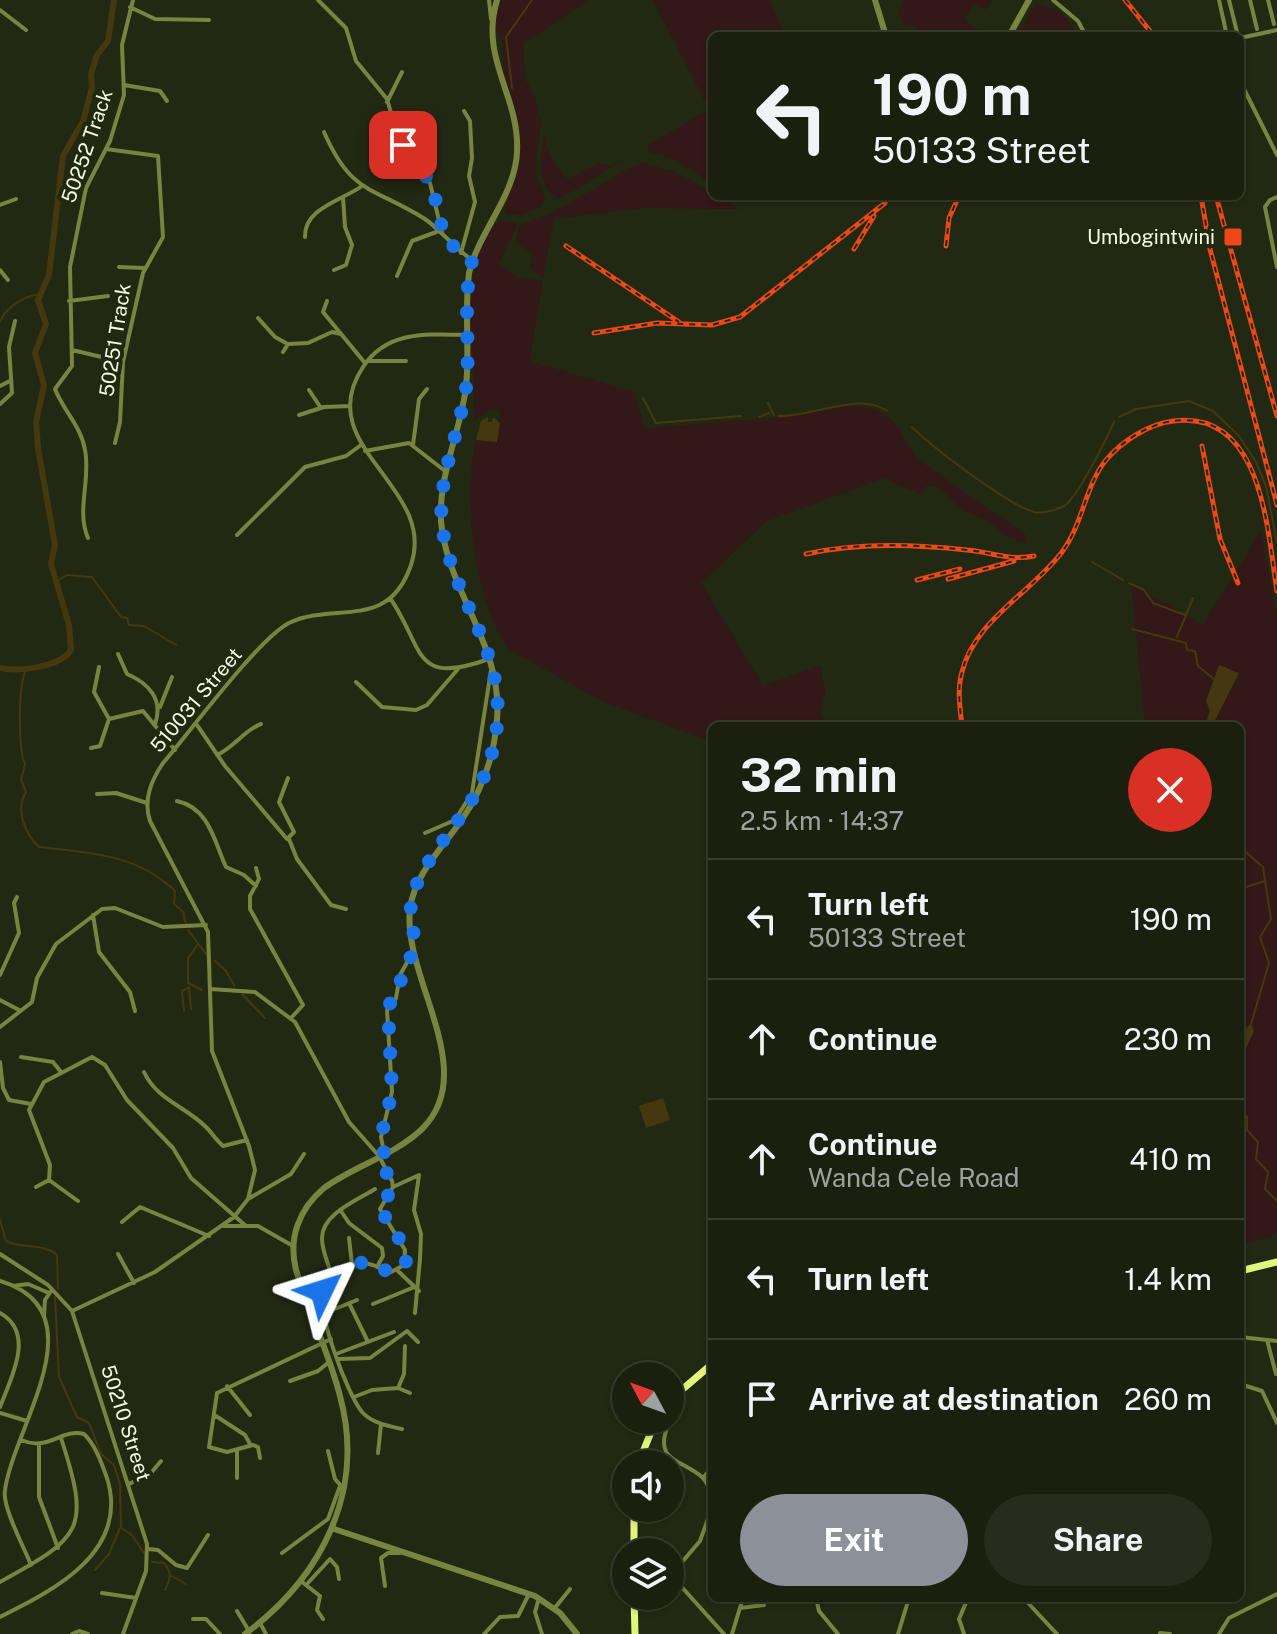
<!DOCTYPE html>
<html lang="en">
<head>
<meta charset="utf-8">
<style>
	:root { --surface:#1a1f0e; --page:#272c1c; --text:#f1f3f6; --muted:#9fa29e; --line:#383d2e; --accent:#8c9099 }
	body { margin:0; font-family:"Public Sans",sans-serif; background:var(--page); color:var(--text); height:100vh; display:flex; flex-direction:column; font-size:30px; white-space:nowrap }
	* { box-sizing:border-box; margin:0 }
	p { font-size:26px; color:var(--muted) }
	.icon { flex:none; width:44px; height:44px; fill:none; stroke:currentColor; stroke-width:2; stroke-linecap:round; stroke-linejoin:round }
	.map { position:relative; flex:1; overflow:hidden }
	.details { position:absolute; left:708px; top:722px; width:536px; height:880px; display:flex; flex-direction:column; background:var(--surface); border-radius:12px; box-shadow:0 2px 6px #0004,0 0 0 2px var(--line) }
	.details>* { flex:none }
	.banner { position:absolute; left:708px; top:32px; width:536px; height:168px; border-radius:12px; box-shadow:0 2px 6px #0004,0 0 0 2px var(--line); background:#1a1f0e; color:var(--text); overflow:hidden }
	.needle { width:52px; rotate:311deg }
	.controls { position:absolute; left:612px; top:1362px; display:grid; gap:16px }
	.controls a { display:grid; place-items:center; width:72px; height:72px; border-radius:50%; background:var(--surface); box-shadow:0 2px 6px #0004,0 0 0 2px var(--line); font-size:40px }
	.pin { position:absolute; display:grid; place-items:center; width:68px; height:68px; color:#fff; margin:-34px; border-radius:16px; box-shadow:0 4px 12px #0006 }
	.me { position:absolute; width:88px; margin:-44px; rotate:49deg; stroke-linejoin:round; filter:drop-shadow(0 0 6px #0008) }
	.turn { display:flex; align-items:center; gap:28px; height:168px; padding:0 32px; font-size:36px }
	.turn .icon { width:104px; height:104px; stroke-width:2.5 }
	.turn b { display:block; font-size:56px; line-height:68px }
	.round { display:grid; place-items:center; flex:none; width:84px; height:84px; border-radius:42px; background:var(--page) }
	.headline { display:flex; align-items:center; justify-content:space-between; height:136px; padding:0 32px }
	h1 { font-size:48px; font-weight:700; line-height:60px }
	.action { display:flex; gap:16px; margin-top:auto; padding:16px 32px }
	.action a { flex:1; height:92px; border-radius:48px; background:var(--accent); color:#fff; font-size:32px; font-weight:700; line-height:92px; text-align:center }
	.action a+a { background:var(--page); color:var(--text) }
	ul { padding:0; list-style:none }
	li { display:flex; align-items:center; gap:24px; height:120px; padding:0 32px; border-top:2px solid var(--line) }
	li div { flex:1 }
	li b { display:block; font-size:30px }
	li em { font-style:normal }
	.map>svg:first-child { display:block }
	.green { fill:#321816 }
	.water { fill:#45380f }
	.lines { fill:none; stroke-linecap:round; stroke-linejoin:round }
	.stream { stroke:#45380f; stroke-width:2 }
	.river { stroke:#45380f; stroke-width:6 }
	.minor { stroke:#798441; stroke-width:4 }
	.tertiary { stroke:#798441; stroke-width:6 }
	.secondary { stroke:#e3f57b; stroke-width:7 }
	.rail-casing { stroke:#ee4718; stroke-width:5 }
	.rail { stroke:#222913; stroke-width:2; stroke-dasharray:6; stroke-linecap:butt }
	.route { stroke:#1a73e8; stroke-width:14; stroke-dasharray:0 25.2 }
	.poi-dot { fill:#ee4718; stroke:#222913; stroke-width:3 }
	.labels { text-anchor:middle; stroke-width:8; stroke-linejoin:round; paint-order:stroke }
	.street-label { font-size:20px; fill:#f5fcdd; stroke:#222913 }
	.poi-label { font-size:20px; fill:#f5fcdd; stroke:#222913; text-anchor:end }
</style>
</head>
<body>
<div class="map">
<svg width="1277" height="1634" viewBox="0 0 1277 1634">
	<rect width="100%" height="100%" fill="#222913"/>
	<path class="green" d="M501,0H588L523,44L525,79L534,95L541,121L535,171L545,200L541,207L521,215L506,214L504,208L519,167L521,147L518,120L504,74L503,45L495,26Z
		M653,0H770L785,36H712V142L709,150L712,184L675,159L649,152L647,146L709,109Z
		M903,0H992L985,10L974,4L964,19L985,36H906L917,31L915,25L904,26L899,11Z
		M1036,3L1060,11L1080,36H1017Z
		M544,133L551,158L567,179L599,163L610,166L631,155L560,199C534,187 541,155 544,133Z
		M643,163L676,172L740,209L643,208L554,219L543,278L531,269L532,253L515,242L520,225L551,214L629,168Z
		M500,220L518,224L499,263L515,277L543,281L530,361L634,392L645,429C710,422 778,420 842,407C852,405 875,408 884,414C905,427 903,444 920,461L1026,535L1027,543L1008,537L985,519L962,510L940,488L927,485L922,495L885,478L767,521L701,583L763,686L821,665L825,691L820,713L828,726H712V742L604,702L509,650C474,601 462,498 476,440L497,442L500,409L488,411L474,421C477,365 454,260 500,220Z
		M1261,531L1277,616V1234L1240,1246V1075L1242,1057L1254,1031L1248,1024L1240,1036V726H1212L1239,674L1219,665L1205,726H1145L1131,583L1203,625Z"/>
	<path class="water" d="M488,417V422H492L493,417L500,423L497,442L476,440L481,421Z
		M1219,665L1239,673L1212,726H1205L1210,711L1206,701Z
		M1251,1023L1254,1031L1242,1057L1240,1075V1036Z
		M663,1098L670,1120L646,1128L639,1106Z"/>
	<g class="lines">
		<path class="stream" d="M512,88L506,37L532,0
			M0,322C6,307 24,296 40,294
			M643,398L656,423L741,416
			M768,403L774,415
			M778,416C810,418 859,391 887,411
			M759,417L769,413
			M1119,417L1136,409L1189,401L1213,411L1239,436L1256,462L1266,486L1277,543
			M912,427C932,447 1008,505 1034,512C1042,514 1056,510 1064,506C1076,500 1107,438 1114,422
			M1092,562L1123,580
			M56,582L67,575L92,577L121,617L127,618L129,625L144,626L176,645
			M1129,583L1144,590L1153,603L1185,615
			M1132,629L1186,643L1187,650L1195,651L1198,666L1215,680
			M1177,637L1193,598
			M26,670C18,685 18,748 25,764L21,780L26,792C15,810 25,834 39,847C90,853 137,854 175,891L174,904L183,912L186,924
			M1240,847L1263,867L1271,919L1260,937L1269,963L1251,1024
			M1240,889L1265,881
			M188,930L206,954
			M198,944L188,958V983L202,990
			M215,961L226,971L234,985
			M189,987L191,1009
			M242,994L265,1018
			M184,1011L182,991L188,988
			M1240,1109L1247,1117V1130L1258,1142L1256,1159L1268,1172L1265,1189L1277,1201
			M0,1220L6,1241C24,1250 42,1242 57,1255L58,1289
			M55,1297L59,1377L77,1417L89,1423L101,1454L114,1465L120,1484L121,1528L131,1534L144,1553
			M152,1562L164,1563C173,1573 170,1579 165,1590
			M95,1570L109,1554L120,1528
			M170,1575L186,1584"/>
		<path class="river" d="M0,668C20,672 60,667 71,650L69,625L51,564L55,545L38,448L36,422L44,385L35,353L46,324L38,300L49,275L63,156L83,121L92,88L91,74L97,55L108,41L114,0"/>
		<path class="minor" d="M318,0L346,28L356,61L387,99L398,137L430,183L442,233
			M489,0L491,19
			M1053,0L1078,21L1086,36
			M1219,0L1227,36
			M1229,0L1237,32
			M1250,0L1257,29
			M1268,0L1274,24
			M130,7L155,19L209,20
			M0,10L26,30
			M1240,38L1277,30
			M1240,81L1277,155
			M124,85L160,91L167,101
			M387,102L402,72
			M324,132C352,196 373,186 425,219C442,231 454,248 472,260
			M106,149L158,156L163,237L143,273L123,362L120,422L115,443
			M1277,197L1270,200L1265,207L1277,267
			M0,205L16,199
			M305,237C304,208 343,200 362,186
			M461,253L475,202L469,176L472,158L470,121L464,111
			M119,267L144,268
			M0,270L8,280
			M334,270L346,265L352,245L345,227L343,197
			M397,276L412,241L439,231
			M69,301L108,296
			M327,301L323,312L365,363
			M258,318L275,337L286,343
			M72,350L123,362
			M283,352L288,344L308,343L332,332L341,334
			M369,361H406
			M0,386L10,381
			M309,390L321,408
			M0,404L12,393L9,347L15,321
			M299,415L324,407L350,406
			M413,445L419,399L427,389
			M365,451L409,443L445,471
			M237,535L305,467L346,456L361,445
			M88,538C76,511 91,479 85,450C81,426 63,410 55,389L72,366L70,267L86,188L110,141L124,95L122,45L133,0
			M390,598C425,648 411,687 489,659
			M118,654L127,674C148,683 164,699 155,724
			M99,667L94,692L109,719L143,711L175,750
			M356,682L382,707L416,710L427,705L458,669
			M160,707L172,677
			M197,725L225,766L287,839L294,832L279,802L288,778
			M91,748L100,746L109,719
			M217,755C234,747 246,729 261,724
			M97,794L116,793L147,803
			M177,801C210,808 215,844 226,867L244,875L256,886
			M425,833L455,820L472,793L491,670
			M289,839L297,859L331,905L346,909
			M256,868L259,879L250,896V909L303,1005L291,1018
			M93,915L99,952L130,992L135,1011
			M0,975L19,933L14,903L17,897
			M210,989L255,992L295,1022L349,1122L379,1156L392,1181L393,1187L380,1209L405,1250L404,1265L391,1272C381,1270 372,1262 361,1263C349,1263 325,1276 322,1289C317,1312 347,1394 362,1412C372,1423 388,1426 402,1429
			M0,1000L19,1010
			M0,1027L32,1002L37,978L56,944L102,909L115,908L163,927L206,925
			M21,1057L53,1062L61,1072
			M0,1062L3,1088L9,1100L31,1104
			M144,1072C157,1100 185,1106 206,1127C212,1133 216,1140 223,1146L247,1140
			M384,1153L381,1137L392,1092L387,1010L396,998L400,975L414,950
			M36,1187L49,1180
			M393,1187L419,1175L414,1210L421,1234L420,1259L415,1313
			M248,1199L291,1174L304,1154
			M78,1201L49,1180L50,1165L29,1110L44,1082L92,1057L105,1065L127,1100L173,1148L191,1178L246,1226
			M341,1211L349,1223L382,1248L383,1256L377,1267
			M122,1222L140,1207L209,1236
			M223,1226H258L293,1246
			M349,1238L352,1265
			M0,1254L48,1285L72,1311L147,1544L146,1571L123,1634
			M118,1254L134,1283
			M398,1271L419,1291
			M332,1277C329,1265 322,1251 322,1239C321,1214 358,1200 375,1189
			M0,1281C101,1311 13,1428 5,1490C2,1507 24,1547 31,1565
			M13,1286L28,1284L49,1293
			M349,1303L368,1342
			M373,1304L412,1288
			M72,1311L155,1272L234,1217L248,1199L255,1170L249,1146L212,1051L208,932L150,821C143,800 151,781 163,763C190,732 258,639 289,623C335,601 388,632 411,565C438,486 310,447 363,367C387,330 428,334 467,335
			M0,1313C36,1333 11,1378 0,1407
			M325,1313L357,1300
			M44,1316L45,1300L51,1291
			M1240,1337L1277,1341
			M1267,1340L1276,1374
			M336,1354L394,1332
			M338,1359L370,1358L407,1331L418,1342
			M290,1381L318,1371L329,1362
			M1240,1384L1262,1391L1277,1423
			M227,1386L250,1415
			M398,1388L410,1393
			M354,1397L372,1390L398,1388L404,1374L405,1346
			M0,1413L27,1421
			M216,1416L245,1435L250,1444
			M668,1425C653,1463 683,1459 703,1478C707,1482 710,1490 712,1496
			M39,1446V1497L58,1548
			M237,1450V1478
			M328,1451L335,1479L342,1487
			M378,1453L381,1424
			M260,1458L258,1447L253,1445L227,1452L209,1447L217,1393L331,1339
			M703,1478L712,1467
			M670,1480L677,1464
			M129,1484L151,1473L161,1461
			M668,1513V1508
			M148,1549L158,1550L176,1565L187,1568L208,1535
			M282,1553L328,1519L340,1486
			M670,1574L724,1634
			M671,1575L700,1541L712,1508
			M0,1582C82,1537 91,1530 61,1438
			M302,1582L320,1596L317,1610L323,1619
			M307,1584L330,1559L337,1567L339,1579
			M385,1586L381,1558L388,1553H400
			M102,1593L136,1598
			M539,1598L535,1612L542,1634
			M816,1598L819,1611L838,1634
			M1114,1598H1136
			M1028,1603L1057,1634
			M740,1608L764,1605
			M554,1609L570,1589
			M237,1611L249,1631
			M0,1617C54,1590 130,1552 107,1478C102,1464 95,1444 84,1434C61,1428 49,1452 21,1440
			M193,1619H206L220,1634
			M260,1623L266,1634
			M1160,1633L1170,1634
			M72,1634L79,1631L88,1634
			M484,1634L500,1617L518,1616L529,1594
			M732,1634L743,1598
			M898,1634L909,1598
			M964,1634L959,1619L968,1598
			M1219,1634L1229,1618L1277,1594"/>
		<path class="tertiary" d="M875,0L886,36
			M1009,36L1029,0
			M334,1529L535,1596L560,1613L577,1634
			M245,1634C321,1578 366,1492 340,1396C329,1353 309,1312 296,1270C288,1238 299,1209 324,1188C354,1166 395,1155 422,1129C481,1071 402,977 410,909C414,875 442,848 461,821C482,791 494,756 497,720C503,648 452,597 442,530C435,482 460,435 466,387C470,349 464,311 469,273C479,231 515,196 517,152C520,96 479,59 497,0"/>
		<path class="secondary" d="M1240,1271L1277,1262
			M670,1400L712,1364
			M638,1464L656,1420
			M634,1508V1552
			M634,1596L635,1634"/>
		<defs>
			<path id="rail" d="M1125,0L1154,36
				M1201,196L1210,249L1277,505
				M1216,196L1277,416
				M566,246L679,322
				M946,246L949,218L959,196
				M854,249L874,216
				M594,333L657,323L712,325L740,317L885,203
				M1202,446L1220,539L1238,583
				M806,554C858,542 914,544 967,550C991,552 1009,561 1034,556
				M948,579L1014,561
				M917,580L960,569
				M962,726C960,708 957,689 962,672C974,621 1032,592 1062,552C1083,524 1085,486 1106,460C1122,441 1149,424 1173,421C1263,409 1267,530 1277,591"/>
		</defs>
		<use href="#rail" class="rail-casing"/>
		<use href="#rail" class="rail"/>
	</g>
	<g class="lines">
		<path class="route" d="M322,1291C326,1277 350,1261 365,1263C374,1264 382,1270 391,1272L406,1263L405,1248L380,1209L393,1187L379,1156L384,1153L381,1137L392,1092L388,1007C392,1002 413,953 414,948C416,927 405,914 415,888C439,832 482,809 495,740C510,656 459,611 444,537C433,486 459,437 466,388C471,345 462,302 472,261C433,235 446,225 431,187C425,172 414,158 403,145"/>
	</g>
	<rect class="poi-dot" x="1223" y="227" width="20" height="20" rx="4"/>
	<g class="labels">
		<g class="street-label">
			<text transform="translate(87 146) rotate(-71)" y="7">50252 Track</text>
			<text transform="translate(115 340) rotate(-81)" y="7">50251 Track</text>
			<text transform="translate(196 700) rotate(-50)" y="7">510031 Street</text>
			<text transform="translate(126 1423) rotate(72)" y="7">50210 Street</text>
		</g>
		<g class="poi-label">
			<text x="1215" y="244">Umbogintwini</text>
		</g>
	</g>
</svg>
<div class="controls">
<a><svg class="needle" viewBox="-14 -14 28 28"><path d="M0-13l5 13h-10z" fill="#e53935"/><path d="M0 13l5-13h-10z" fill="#9fa29e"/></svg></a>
<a><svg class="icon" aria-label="sound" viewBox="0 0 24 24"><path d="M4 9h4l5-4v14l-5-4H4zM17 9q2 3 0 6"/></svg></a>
<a><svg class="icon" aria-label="layers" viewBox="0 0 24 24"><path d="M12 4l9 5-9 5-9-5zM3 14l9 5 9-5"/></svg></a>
</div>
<div class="pin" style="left:403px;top:145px;background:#d93025"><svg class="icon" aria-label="arrive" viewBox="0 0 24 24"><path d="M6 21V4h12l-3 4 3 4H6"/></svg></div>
<svg class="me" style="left:322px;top:1291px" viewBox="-20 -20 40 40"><path d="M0-17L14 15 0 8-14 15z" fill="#1a73e8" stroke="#fff" stroke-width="4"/></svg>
<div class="banner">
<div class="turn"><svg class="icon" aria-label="left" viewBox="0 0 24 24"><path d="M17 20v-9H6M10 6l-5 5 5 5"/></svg><div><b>190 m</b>50133 Street</div></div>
</div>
<section class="details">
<div class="headline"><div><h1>32 min</h1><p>2.5 km · 14:37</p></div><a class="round" style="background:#d93025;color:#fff"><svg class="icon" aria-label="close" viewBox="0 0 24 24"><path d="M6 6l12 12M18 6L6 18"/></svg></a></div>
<ul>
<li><svg class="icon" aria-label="left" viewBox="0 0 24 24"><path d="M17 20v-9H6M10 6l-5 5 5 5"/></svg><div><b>Turn left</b><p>50133 Street</p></div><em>190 m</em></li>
<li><svg class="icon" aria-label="ahead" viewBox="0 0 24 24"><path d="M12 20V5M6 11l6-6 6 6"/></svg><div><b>Continue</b></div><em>230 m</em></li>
<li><svg class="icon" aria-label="ahead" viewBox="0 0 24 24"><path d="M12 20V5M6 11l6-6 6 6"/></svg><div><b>Continue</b><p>Wanda Cele Road</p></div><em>410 m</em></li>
<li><svg class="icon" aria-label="left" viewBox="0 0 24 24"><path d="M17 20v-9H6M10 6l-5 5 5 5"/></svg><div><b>Turn left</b></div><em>1.4 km</em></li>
<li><svg class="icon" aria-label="arrive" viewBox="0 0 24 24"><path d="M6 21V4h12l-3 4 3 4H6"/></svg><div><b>Arrive at destination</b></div><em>260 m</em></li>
</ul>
<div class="action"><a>Exit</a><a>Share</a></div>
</section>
</div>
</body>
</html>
